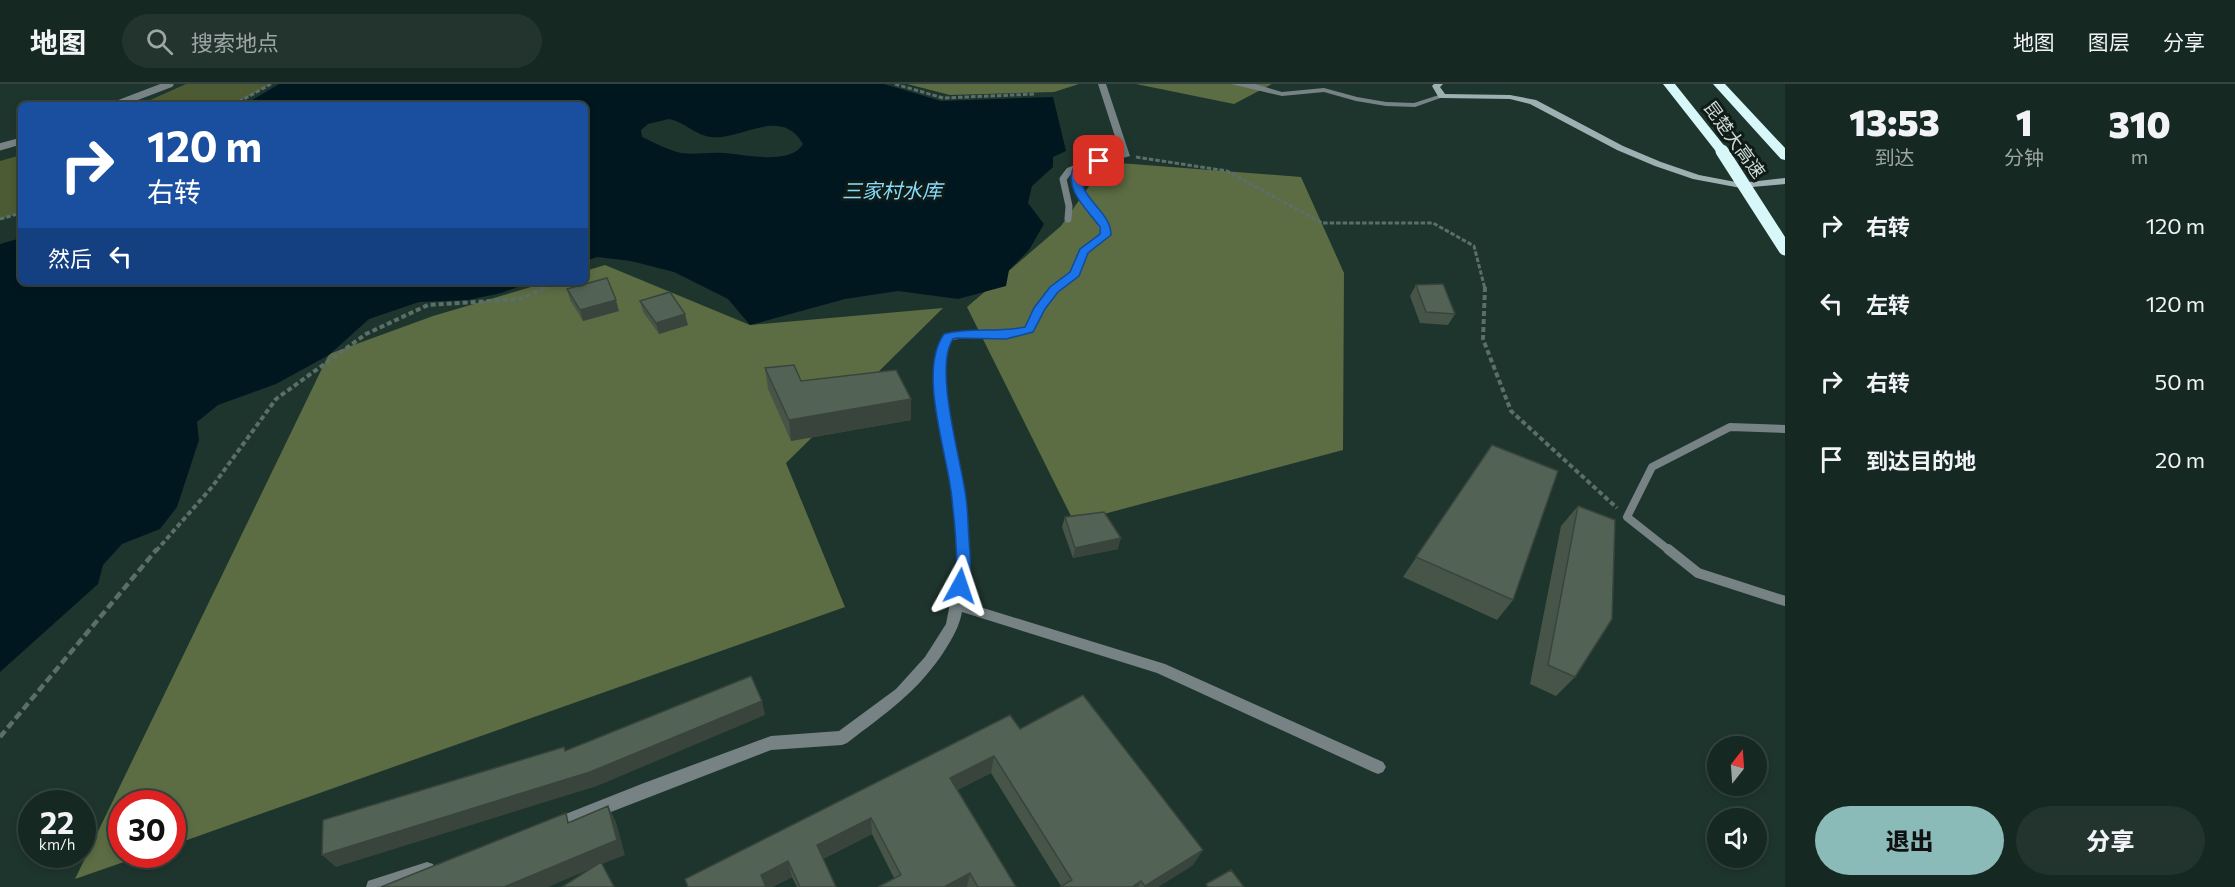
<!DOCTYPE html>
<html lang="zh">
<head>
<meta charset="utf-8">
<style>
	:root { --surface:#162822; --page:#23342f; --text:#f1f3f6; --muted:#9ea6a5; --line:#354440; --accent:#8bbbb9 }
	body { margin:0; font-family:Commissioner,"Noto Sans SC",sans-serif; background:var(--page); color:var(--text); height:100vh; display:flex; flex-direction:column; font-size:22px; white-space:nowrap }
	* { box-sizing:border-box; margin:0 }
	p { font-size:20px; color:var(--muted) }
	.icon { flex:none; width:33px; height:33px; fill:none; stroke:currentColor; stroke-width:2; stroke-linecap:round; stroke-linejoin:round }
	.map { position:relative; flex:1; overflow:hidden }
	.side { display:flex; flex-direction:column; background:var(--surface); width:450px }
	.side>* { flex:none }
	.guide { position:absolute; left:18px; top:18px; width:570px; height:183px; border-radius:9px; box-shadow:0 3px 9px #0003,0 0 0 2px var(--line); background:#1a4fa0; color:#fff; overflow:hidden }
	.needle { width:39px; rotate:17deg }
	.buttons { position:absolute; left:1707px; top:652px; display:grid; gap:12px }
	.buttons a { display:grid; place-items:center; width:60px; height:60px; border-radius:50%; background:var(--surface); box-shadow:0 3px 9px #0003,0 0 0 2px var(--line); font-size:30px }
	.speed { position:absolute; left:18px; top:706px; display:flex; gap:12px; font-size:30px; font-weight:700; text-align:center }
	.speed>* { display:grid; place-content:center; width:78px; height:78px; border-radius:50%; background:var(--surface); box-shadow:0 3px 9px #0003,0 0 0 2px var(--line); line-height:1 }
	.speed small { font-size:15px; font-weight:400 }
	.speed .limit { border:9px solid #d22; background:#fff; color:#111 }
	.pin { position:absolute; display:grid; place-items:center; width:51px; height:51px; color:#fff; margin:-26px; border-radius:12px; box-shadow:0 3px 9px #0006 }
	.me { position:absolute; width:66px; margin:-33px; rotate:5deg; stroke-linejoin:round; filter:drop-shadow(0 0 4px #0008) }
	.turn { display:flex; align-items:center; gap:21px; height:126px; padding:0 30px; font-size:27px }
	.turn .icon { width:78px; height:78px; stroke-width:2.5 }
	.turn b { display:block; font-size:42px; line-height:51px }
	.then { display:flex; align-items:center; height:57px; padding:0 30px; background:#0003; gap:12px; font-size:22px }
	.eta { display:flex; justify-content:space-evenly; align-items:center; height:102px; text-align:center }
	.eta b { font-size:36px; font-weight:800; line-height:42px }
	.cta { display:flex; gap:12px; margin-top:auto; padding:12px 30px }
	.cta a { flex:1; height:69px; border-radius:36px; background:var(--accent); color:#111; font-size:24px; font-weight:800; line-height:69px; text-align:center }
	.cta a+a { background:var(--page); color:var(--text) }
	ul { padding:0; list-style:none }
	li { display:flex; align-items:center; gap:18px; height:78px; padding:0 30px }
	li div { flex:1 }
	li b { display:block; font-size:22px }
	li em { font-style:normal }
	header { display:flex; align-items:center; gap:36px; box-sizing:border-box; height:84px; padding:0 30px; background:var(--surface); border-bottom:2px solid var(--line) }
	header strong { font-size:28px }
	nav { display:flex; gap:33px; margin-inline-start:auto; font-size:21px }
	.search { width:420px; height:54px; background:var(--page); display:flex; align-items:center; gap:15px; box-sizing:border-box; padding:0 21px; border-radius:33px; color:var(--muted); font-size:22px }
	main { display:flex; flex:1; min-height:0 }
	.map>svg:first-child { display:block }
	.green { fill:#4c5b34 }
	.forest { fill:#5c6c43 }
	.water { fill:#001720; fill-rule:evenodd }
	.lines { fill:none; stroke-linecap:round; stroke-linejoin:round }
	.path-far2 { stroke:#5b6f69; stroke-width:3; stroke-dasharray:4.5 2; stroke-linecap:butt }
	.path-far1 { stroke:#5b6f69; stroke-width:4; stroke-dasharray:5 3; stroke-linecap:butt }
	.path { stroke:#5b6f69; stroke-width:4.5; stroke-dasharray:8 4; stroke-linecap:butt }
	.lane-far2 { stroke:#768283; stroke-width:7 }
	.lane-far1 { stroke:#768283; stroke-width:8 }
	.lane { stroke:#768283; stroke-width:10 }
	.street { fill:#768283; fill-rule:evenodd }
	.secondary { fill:#9eb1b2; fill-rule:evenodd }
	.highway { fill:#d8f7f8; fill-rule:evenodd }
	.highway-bridge { stroke:#d8f7f8; stroke-width:13 }
	.wall { fill:#475549 }
	.shaded-wall { fill:#39453c }
	.building { fill:#526355; stroke:#39453c; stroke-width:1.5 }
	.route { fill:#1a73e8; stroke:#114b97; stroke-width:1.5 }
	.labels { text-anchor:middle; stroke-width:6; stroke-linejoin:round; paint-order:stroke }
	.far-street-label { font-size:18px; fill:#cddbd6; stroke:#101a17 }
	.far-water-label { font-size:20px; font-style:italic; fill:#86defd; stroke:#101a17 }
</style>
</head>
<body>
<header>
<strong>地图</strong>
<div class="search"><svg class="icon" aria-label="search" viewBox="0 0 24 24"><circle cx="10" cy="10" r="6"/><path d="M15 15l6 6"/></svg>搜索地点</div>
<nav><a>地图</a><a>图层</a><a>分享</a></nav>
</header>
<main>
<div class="map">
<svg width="1785" height="803" viewBox="0 0 1785 803">
	<rect width="100%" height="100%" fill="#1e352e"/>
	<path class="green" d="M186,0H271L233,21H139Z
		M21,71V129L0,135V77Z"/>
	<path class="forest" d="M907,0H1079L1054,8L950,11Z
		M1136,0H1272L1234,20Z
		M1106,78L1301,93L1344,189L1343,366L1074,438L967,223L1061,142Z
		M605,181L750,241L943,224L786,379L845,523L173,761L172,720H122V771H144L75,795L329,270L433,232L548,198H585V187Z"/>
	<path class="water" d="M279,0H884L941,17L1053,13L1066,67L1053,73V83L1032,102L1028,119L1044,140L1029,166L1009,186L1006,202L958,215L898,207L845,215L750,241L728,215L674,188L631,177L597,173L585,177V21H244ZM669,35C685,38 696,52 712,53C742,56 781,22 803,60C790,82 744,70 723,69C709,68 695,71 681,69C668,66 655,59 642,53L641,46L648,40Z
		M21,154V198H532L501,209L468,216L419,218L369,235L329,271L276,300L218,321L197,338L199,356L177,423L160,445L122,460L103,481L98,500L0,588V160Z"/>
	<g class="lines">
		<path class="path-far2" d="M895,0L943,14L1036,10
			M233,21L271,0
			M1136,73L1227,87L1322,139H1433L1474,162L1485,205
			M0,135L21,129
			M542,205L556,198"/>
		<path class="path-far1" d="M1485,203L1483,255L1511,327L1617,424
			M156,467L212,403L276,315L366,250L428,221L521,215L545,203"/>
		<path class="path" d="M0,653L157,465"/>
		<path class="lane-far2" d="M115,21L170,0
			M0,63L21,57
			M1068,135L1069,122L1063,95L1069,87L1077,84"/>
		<path class="lane-far1" d="M1670,467L1627,433L1652,383L1730,343L1785,345"/>
		<path class="lane" d="M1668,465L1698,489L1785,517"/>
		<path class="street" d="M1098,0H1106L1130,72L1081,86C1079,113 1106,125 1110,151L1087,169L1078,191L1057,207L1045,225L1033,248L1010,254L959,255L952,256C933,282 960,379 965,413C968,435 970,459 969,481C969,493 966,506 964,518L1165,580L1383,678L1386,683L1383,688L1378,690L1373,688L1157,589L962,528C959,543 953,553 945,566C918,608 886,629 847,659L842,661L771,666L554,750L548,747L546,742L548,737L644,699L771,652L839,647L896,605L925,573L946,540L957,483L953,414L936,316L935,281L938,261L945,251L949,250L969,247H1010L1025,244L1035,224L1051,203L1071,188L1080,166L1100,150C1097,124 1064,110 1074,82L1121,71Z
			M1231,0H1255L1282,8L1324,4L1357,13L1386,18L1414,19L1442,10L1446,12L1415,23L1386,22L1356,17L1324,8L1282,12Z
			M427,778L433,780L435,786L433,792C407,802 393,803 366,803L368,797L374,795Z"/>
		<path class="secondary" d="M1434,0H1443L1440,3L1445,10L1510,11L1536,16L1623,62L1661,78L1699,91L1741,99L1785,94V100L1741,104L1693,95L1655,82L1617,66L1530,20L1510,15L1442,14H1439L1432,2Z"/>
		<path class="highway" d="M1663,0H1675L1726,64L1728,67L1726,70H1718Z
			M1713,0H1725L1785,64V76L1781,75Z"/>
		<path class="highway-bridge" d="M1722,67L1785,165"/>
	</g>
	<path class="wall" d="M1416,201L1455,230L1448,241L1420,239L1410,212Z
		M567,205L619,227L583,237L570,216Z
		M640,217L688,241L659,250L643,228Z
		M765,284L801,297L911,315V336L791,357L768,305Z
		M1492,361L1513,516L1497,536L1403,493Z
		M1578,422L1575,593L1556,612L1530,600L1561,442Z
		M1065,433L1118,465L1073,474L1062,443Z
		M1020,645L1193,781L1158,803H1060L1061,802L991,689L957,706L1016,803H878L894,794L872,750L823,775L836,803H797L792,793L772,803H688Z"/>
	<path class="shaded-wall" d="M616,216L619,227L583,237L580,226Z
		M685,230L688,241L659,250L656,239Z
		M911,315V336L791,357L789,336Z
		M1121,454L1118,465L1073,474L1075,464Z
		M762,617L765,631L597,702L336,783L322,771Z
		M994,672L991,689L948,711L950,694Z
		M608,722L616,738L625,771L602,780L615,803H614L602,780L548,803H504Z
		M871,734L872,750L819,777L817,761Z
		M1203,766L1193,781L1158,803H1144Z
		M788,777L792,793L772,803H765L761,791Z
		M970,789L967,803H944Z
		M1141,797L1138,803H1132Z"/>
	<path class="building" d="M607,194L616,216L580,226L567,205Z
		M1443,200L1455,230L1426,228L1416,201Z
		M670,208L685,230L656,239L640,217Z
		M794,281L801,297L896,286L911,315L789,336L765,284Z
		M1492,361L1558,387L1513,516L1416,473Z
		M1578,422L1615,436L1612,535L1575,593L1548,581Z
		M1104,428L1121,454L1075,464L1065,433Z
		M751,592L762,617L590,688L322,771L323,736L564,663L565,667Z
		M1083,611L1203,766L1145,802L1141,797L1132,803H1060L1072,796L994,672L950,694L1016,803H978L970,789L944,803H878L901,791L871,734L817,761L836,803H800L788,777L761,791L766,803H688L685,795L1010,631L1020,645Z
		M608,722L617,756L504,803H381L566,729L568,739Z
		M601,778L614,803H562Z
		M1231,786L1244,803H1208L1206,800Z"/>
	<path class="route" d="M1099,74L1102,75V79L1082,85C1075,114 1111,125 1111,151L1088,169L1079,192L1058,208L1045,225L1033,248L1006,255L957,254L953,255C933,284 962,379 966,414C968,428 968,442 969,456C970,472 973,491 965,506H955C951,499 955,492 956,484C958,462 954,437 952,415C948,370 917,288 944,250C971,243 998,249 1025,243L1034,224L1050,203L1070,188L1080,165L1100,150V143C1087,125 1063,105 1074,82Z"/>
	<g class="labels">
		<g class="far-street-label">
			<text transform="translate(1734 56) rotate(54)" y="6">昆楚大高速</text>
		</g>
		<g class="far-water-label">
			<text x="892" y="114">三家村水库</text>
		</g>
	</g>
</svg>
<div class="buttons">
<a><svg class="needle" viewBox="-14 -14 28 28"><path d="M0-13l5 13h-10z" fill="#e53935"/><path d="M0 13l5-13h-10z" fill="#9ea6a5"/></svg></a>
<a><svg class="icon" aria-label="sound" viewBox="0 0 24 24"><path d="M4 9h4l5-4v14l-5-4H4zM17 9q2 3 0 6"/></svg></a>
</div>
<div class="speed"><div>22<small>km/h</small></div><div class="limit">30</div></div>
<div class="pin" style="left:1099px;top:77px;background:#d93025"><svg class="icon" aria-label="arrive" viewBox="0 0 24 24"><path d="M6 21V4h12l-3 4 3 4H6"/></svg></div>
<svg class="me" style="left:960px;top:502px" viewBox="-20 -20 40 40"><path d="M0-17L14 15 0 8-14 15z" fill="#1a73e8" stroke="#fff" stroke-width="4"/></svg>
<div class="guide">
<div class="turn"><svg class="icon" aria-label="right" viewBox="0 0 24 24"><path d="M7 20v-9h11M14 6l5 5-5 5"/></svg><div><b>120 m</b>右转</div></div>
<div class="then">然后<svg class="icon" aria-label="left" viewBox="0 0 24 24"><path d="M17 20v-9H6M10 6l-5 5 5 5"/></svg></div>
</div>
</div>
<section class="side">
<div class="eta">
<div><b>13:53</b><p>到达</p></div>
<div><b>1</b><p>分钟</p></div>
<div><b>310</b><p>m</p></div>
</div>
<ul>
<li><svg class="icon" aria-label="right" viewBox="0 0 24 24"><path d="M7 20v-9h11M14 6l5 5-5 5"/></svg><div><b>右转</b></div><em>120 m</em></li>
<li><svg class="icon" aria-label="left" viewBox="0 0 24 24"><path d="M17 20v-9H6M10 6l-5 5 5 5"/></svg><div><b>左转</b></div><em>120 m</em></li>
<li><svg class="icon" aria-label="right" viewBox="0 0 24 24"><path d="M7 20v-9h11M14 6l5 5-5 5"/></svg><div><b>右转</b></div><em>50 m</em></li>
<li><svg class="icon" aria-label="arrive" viewBox="0 0 24 24"><path d="M6 21V4h12l-3 4 3 4H6"/></svg><div><b>到达目的地</b></div><em>20 m</em></li>
</ul>
<div class="cta"><a>退出</a><a>分享</a></div>
</section>
</main>
</body>
</html>
